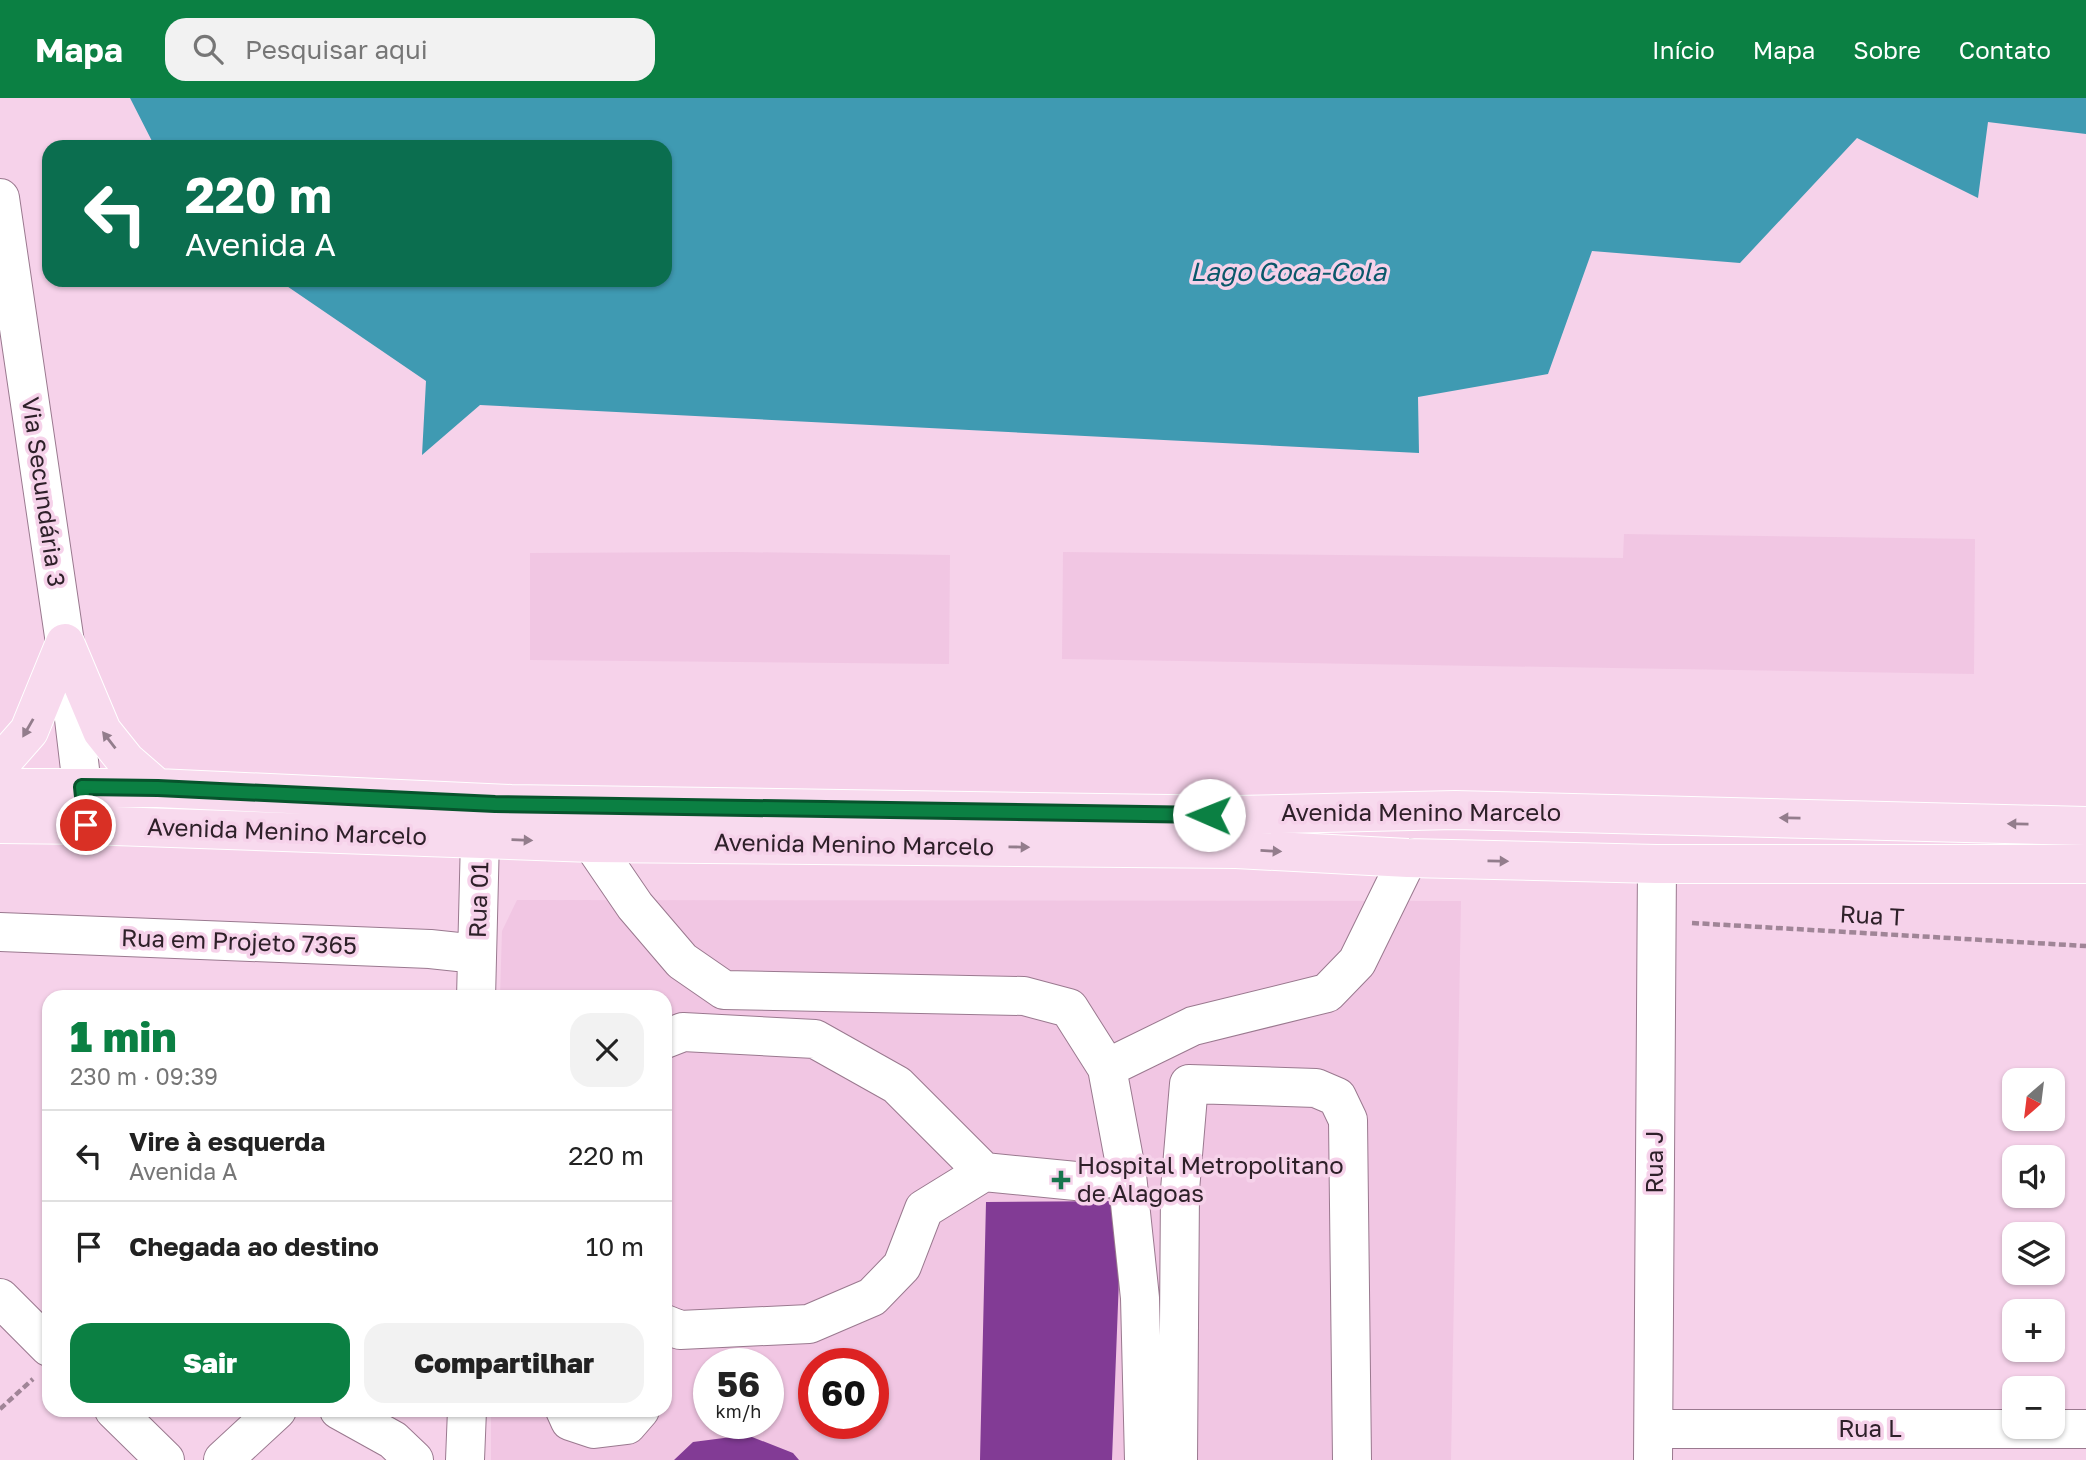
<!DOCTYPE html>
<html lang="pt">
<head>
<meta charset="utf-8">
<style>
	:root { --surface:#fff; --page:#f2f2f2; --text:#222; --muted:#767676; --line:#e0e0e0; --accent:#0b8043 }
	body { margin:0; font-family:"Golos Text",sans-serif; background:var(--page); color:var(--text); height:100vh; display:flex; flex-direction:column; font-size:26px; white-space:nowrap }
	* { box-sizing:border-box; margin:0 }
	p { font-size:23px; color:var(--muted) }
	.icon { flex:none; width:38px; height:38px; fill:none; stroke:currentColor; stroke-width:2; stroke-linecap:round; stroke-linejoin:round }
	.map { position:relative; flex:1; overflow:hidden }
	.details { position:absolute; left:42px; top:892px; width:630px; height:427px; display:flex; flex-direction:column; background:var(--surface); border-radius:21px; box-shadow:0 2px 5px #0004 }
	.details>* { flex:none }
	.hud { position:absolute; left:42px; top:42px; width:630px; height:147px; border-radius:21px; box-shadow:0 2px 5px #0004; background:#0b6e4f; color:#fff; overflow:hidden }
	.needle { width:46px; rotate:208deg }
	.tools { position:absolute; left:2002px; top:970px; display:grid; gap:14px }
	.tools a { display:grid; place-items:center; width:63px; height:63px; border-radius:14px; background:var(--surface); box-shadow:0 2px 5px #0004; font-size:35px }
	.speed { position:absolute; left:693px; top:1250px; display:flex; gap:14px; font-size:35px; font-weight:700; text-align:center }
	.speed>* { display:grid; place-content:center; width:91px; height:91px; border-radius:50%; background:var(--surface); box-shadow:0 2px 5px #0004; line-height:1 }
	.speed small { font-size:18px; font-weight:400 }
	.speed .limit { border:10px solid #d22; background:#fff; color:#111 }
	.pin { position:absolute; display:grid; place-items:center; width:60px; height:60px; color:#fff; margin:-30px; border:4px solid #fff; border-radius:50%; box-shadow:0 2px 7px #0007 }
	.me { position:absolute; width:77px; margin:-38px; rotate:271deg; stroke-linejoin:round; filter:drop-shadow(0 0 5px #0008) }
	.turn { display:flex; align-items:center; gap:24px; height:147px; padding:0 28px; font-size:32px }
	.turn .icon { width:91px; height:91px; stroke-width:2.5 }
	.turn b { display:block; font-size:49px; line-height:60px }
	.round { display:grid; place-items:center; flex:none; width:74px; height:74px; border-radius:21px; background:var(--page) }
	.overview { display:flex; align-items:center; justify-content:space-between; height:119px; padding:0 28px }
	h1 { font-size:42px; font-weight:800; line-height:52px; color:var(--accent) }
	.cta { display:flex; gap:14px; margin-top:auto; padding:14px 28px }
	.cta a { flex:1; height:80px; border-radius:21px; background:var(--accent); color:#fff; font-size:28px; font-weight:800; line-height:80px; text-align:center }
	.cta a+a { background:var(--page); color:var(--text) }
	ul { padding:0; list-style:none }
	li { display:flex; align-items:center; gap:21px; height:91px; padding:0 28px; border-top:2px solid var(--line) }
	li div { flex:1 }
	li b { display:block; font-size:26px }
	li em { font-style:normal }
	header { display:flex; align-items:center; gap:42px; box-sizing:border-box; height:98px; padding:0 35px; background:var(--accent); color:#fff }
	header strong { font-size:33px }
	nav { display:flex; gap:38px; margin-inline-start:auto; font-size:24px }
	.search { width:490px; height:63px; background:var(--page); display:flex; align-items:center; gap:18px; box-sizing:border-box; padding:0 24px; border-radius:21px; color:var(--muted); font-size:26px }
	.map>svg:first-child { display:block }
	.built { fill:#f1c6e3; fill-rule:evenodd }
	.water { fill:#3f9ab2 }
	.building { fill:#823b95 }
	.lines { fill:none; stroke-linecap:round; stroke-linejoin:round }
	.minor-casing { stroke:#9a798f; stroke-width:40 }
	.major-casing { stroke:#fff; stroke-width:40 }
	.path { stroke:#a08597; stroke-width:4.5; stroke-dasharray:7 3.5; stroke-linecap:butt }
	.minor { stroke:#fff; stroke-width:38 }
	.major { stroke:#f8daee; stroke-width:38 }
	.oneway { fill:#937d8c }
	.route-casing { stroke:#07532c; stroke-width:18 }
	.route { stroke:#0b8043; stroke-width:12 }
	.poi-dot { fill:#16754c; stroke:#f6d2ea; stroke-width:2.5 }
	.labels { text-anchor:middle; stroke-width:7; stroke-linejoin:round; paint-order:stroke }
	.street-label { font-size:24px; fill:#2e2029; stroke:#f6d2ea }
	.poi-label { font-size:24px; fill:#2e2029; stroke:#f6d2ea; text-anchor:start }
	.water-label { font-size:26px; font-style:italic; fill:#0a586a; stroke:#f6d2ea }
</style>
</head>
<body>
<header>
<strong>Mapa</strong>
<div class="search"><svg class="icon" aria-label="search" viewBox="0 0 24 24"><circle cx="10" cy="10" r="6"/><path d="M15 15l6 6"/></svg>Pesquisar aqui</div>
<nav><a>Início</a><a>Mapa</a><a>Sobre</a><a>Contato</a></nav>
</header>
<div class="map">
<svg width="2086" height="1362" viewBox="0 0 2086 1362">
	<rect width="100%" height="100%" fill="#f6d2ea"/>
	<path class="built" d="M1624,436L1975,441L1974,576L1062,561L1063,454L1623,460Z
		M736,454L950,457L949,566L530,562V455Z
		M517,802L1461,803L1451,1362H491V1313L665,1312V900L500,899L502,833ZM709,1265H768V1325H709ZM814,1265H873V1325H814Z"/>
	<path class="water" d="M130,0H2086V36L1988,24L1978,100L1857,40L1740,165L1592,153L1548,276L1418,299L1419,355L480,307L422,357L426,283L278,182H665V49H155Z"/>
	<path class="building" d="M1122,1103L1112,1362H980L986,1104Z
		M747,1337L793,1355L799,1362H674L693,1344Z"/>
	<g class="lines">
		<defs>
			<path id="minor" d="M0,100L65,545L86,722
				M592,745L635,808L682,863L724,892L1024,898L1069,910L1107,970L1127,1077L1140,1200L1144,1362
				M0,834L430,851L477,856
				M476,900L480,740L479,709
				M665,941L683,934L815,941L897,987L984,1074
				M1107,970L1193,928L1327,895L1357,864L1408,760
				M0,1200L49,1249
				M665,1226L680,1232L809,1226L872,1199L902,1168L924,1111L984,1074L1086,1084L1127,1077
				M114,1312L165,1362
				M339,1312L393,1342L414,1362
				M565,1312L570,1323L594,1331L627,1327L640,1312
				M1654,1331H2086
				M223,1362L277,1312
				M465,1362L467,1312
				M1178,1362L1180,1092L1189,986L1316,990L1337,999L1348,1022L1352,1362
				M1653,1362L1657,766"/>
			<path id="major" d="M65,545L102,633L126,663L157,690
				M0,666L29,633L65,545
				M0,690H157L511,706L1237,717L1455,712L2086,728
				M0,726L86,727L592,745L1236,751L1408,760L1657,766H2086"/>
		</defs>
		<use href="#minor" class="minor-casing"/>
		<use href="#major" class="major-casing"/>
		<path class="path" d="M1692,825L2086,848
			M0,1311L33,1281"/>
		<use href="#minor" class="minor"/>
		<use href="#major" class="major"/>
	</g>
	<defs><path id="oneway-solid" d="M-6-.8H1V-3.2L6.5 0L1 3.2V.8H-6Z" transform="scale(1.75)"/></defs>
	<g class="oneway">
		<use href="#oneway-solid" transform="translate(28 630) rotate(120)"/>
		<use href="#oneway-solid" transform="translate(109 642) rotate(-128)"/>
		<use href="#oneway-solid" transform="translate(1790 720) rotate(-179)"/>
		<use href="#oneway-solid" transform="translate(2018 726) rotate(-179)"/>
		<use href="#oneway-solid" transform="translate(522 742) rotate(2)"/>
		<use href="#oneway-solid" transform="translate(1019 749) rotate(1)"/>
		<use href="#oneway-solid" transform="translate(1271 753) rotate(3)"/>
		<use href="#oneway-solid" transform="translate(1498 763) rotate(1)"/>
	</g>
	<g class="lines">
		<defs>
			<path id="route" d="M86,727L82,689L158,690L495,706L1209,717"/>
		</defs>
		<use href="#route" class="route-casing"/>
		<use href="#route" class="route"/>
	</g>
	<path class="poi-dot" d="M1057.5 1071.5h7v7h7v7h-7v7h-7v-7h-7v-7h7z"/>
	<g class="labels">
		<g class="street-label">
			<text transform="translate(43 394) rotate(82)" y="8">Via Secundária 3</text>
			<text x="1421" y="723">Avenida Menino Marcelo</text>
			<text transform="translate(287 734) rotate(2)" y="8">Avenida Menino Marcelo</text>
			<text transform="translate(854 747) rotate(1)" y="8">Avenida Menino Marcelo</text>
			<text transform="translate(479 802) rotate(-88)" y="8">Rua 01</text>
			<text transform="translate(1872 818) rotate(3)" y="8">Rua T</text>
			<text transform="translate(239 844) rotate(2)" y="8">Rua em Projeto 7365</text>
			<text transform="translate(1655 1064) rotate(-90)" y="8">Rua J</text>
			<text x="1870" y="1339">Rua L</text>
		</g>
		<g class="poi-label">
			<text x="1077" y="1076">Hospital Metropolitano<tspan x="1077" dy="28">de Alagoas</tspan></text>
		</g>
		<g class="water-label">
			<text x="1288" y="183">Lago Coca-Cola</text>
		</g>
	</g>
</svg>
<div class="tools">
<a><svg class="needle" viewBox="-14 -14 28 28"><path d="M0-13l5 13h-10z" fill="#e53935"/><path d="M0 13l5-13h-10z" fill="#767676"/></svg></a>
<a><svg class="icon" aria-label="sound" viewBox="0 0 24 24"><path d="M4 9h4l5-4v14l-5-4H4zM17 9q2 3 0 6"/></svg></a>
<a><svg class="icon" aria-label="layers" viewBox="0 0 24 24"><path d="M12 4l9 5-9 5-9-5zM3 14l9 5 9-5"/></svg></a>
<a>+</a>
<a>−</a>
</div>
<div class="speed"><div>56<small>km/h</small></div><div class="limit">60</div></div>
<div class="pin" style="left:86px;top:727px;background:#d93025"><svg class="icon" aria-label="arrive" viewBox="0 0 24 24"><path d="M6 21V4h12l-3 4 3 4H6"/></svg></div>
<svg class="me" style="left:1209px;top:717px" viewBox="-20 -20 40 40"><circle r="19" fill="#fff"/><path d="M0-13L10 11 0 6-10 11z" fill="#0b8043"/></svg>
<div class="hud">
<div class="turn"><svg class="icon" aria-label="left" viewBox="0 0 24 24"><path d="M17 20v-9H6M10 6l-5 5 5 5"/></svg><div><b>220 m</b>Avenida A</div></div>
</div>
<section class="details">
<div class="overview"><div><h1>1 min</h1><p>230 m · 09:39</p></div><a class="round"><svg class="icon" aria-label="close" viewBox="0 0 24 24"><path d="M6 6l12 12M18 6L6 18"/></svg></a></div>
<ul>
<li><svg class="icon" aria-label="left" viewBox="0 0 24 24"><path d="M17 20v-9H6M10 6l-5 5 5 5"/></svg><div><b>Vire à esquerda</b><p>Avenida A</p></div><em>220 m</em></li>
<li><svg class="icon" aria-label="arrive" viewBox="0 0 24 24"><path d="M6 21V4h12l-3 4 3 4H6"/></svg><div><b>Chegada ao destino</b></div><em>10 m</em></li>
</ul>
<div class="cta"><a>Sair</a><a>Compartilhar</a></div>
</section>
</div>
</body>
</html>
